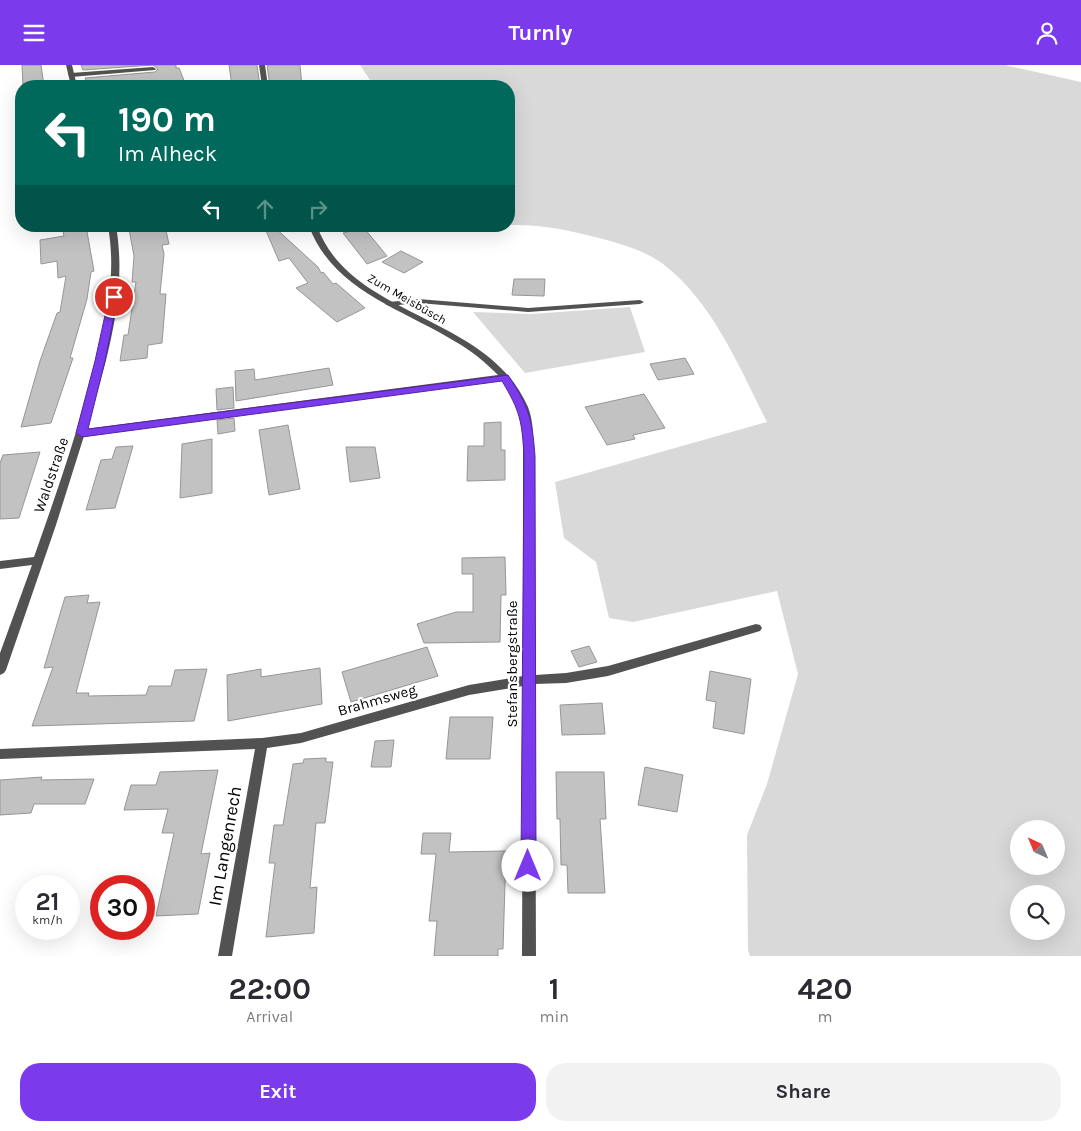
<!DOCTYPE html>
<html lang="en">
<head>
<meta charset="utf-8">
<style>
	:root { --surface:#fff; --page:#f2f2f3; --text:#2b2b33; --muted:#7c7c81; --accent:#7c3aed }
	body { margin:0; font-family:Karla,sans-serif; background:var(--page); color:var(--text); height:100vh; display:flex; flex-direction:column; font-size:19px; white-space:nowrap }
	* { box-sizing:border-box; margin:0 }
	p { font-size:16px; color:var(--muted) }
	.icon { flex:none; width:28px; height:28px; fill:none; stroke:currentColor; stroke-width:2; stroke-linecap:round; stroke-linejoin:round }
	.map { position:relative; height:891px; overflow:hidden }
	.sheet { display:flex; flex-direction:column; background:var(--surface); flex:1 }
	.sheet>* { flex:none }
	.guide { position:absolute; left:15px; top:15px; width:500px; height:152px; border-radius:20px; box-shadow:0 5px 20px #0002; background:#00695c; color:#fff; overflow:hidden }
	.needle { width:32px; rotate:316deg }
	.controls { position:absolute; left:1010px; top:755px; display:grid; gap:10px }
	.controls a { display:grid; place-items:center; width:55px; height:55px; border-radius:50%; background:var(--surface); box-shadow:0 5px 20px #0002; font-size:25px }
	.speed { position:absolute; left:15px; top:810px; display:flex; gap:10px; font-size:25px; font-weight:700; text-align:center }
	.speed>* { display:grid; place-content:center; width:65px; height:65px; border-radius:50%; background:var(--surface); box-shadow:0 5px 20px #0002; line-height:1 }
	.speed small { font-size:12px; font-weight:400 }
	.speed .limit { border:8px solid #d22; background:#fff; color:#111 }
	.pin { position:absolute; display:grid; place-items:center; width:42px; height:42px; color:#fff; margin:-21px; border:2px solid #fff; border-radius:50%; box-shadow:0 1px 5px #0007 }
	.me { position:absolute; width:55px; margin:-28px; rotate:0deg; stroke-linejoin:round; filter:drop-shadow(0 0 4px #0008) }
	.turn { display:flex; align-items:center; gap:18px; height:105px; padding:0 20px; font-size:22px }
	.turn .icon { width:65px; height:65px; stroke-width:2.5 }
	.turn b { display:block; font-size:35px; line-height:42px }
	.lanes { display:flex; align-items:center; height:48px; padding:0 20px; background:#0003; justify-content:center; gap:25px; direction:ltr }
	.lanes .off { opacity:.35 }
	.eta { display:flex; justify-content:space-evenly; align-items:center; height:85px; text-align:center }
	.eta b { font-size:30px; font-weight:700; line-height:35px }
	.primary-button { display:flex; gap:10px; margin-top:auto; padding:10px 20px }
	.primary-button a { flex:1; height:58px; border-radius:20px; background:var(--accent); color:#fff; font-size:20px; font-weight:700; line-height:58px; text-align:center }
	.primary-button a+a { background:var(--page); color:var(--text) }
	header { display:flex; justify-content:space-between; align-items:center; height:65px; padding:0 20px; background:var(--accent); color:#fff; font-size:22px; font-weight:700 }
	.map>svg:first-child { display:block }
	.green { fill:#d9d9d9; fill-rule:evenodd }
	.building { fill:#c2c2c2; stroke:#969696 }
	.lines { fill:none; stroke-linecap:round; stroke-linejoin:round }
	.service { fill:#525252; fill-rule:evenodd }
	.minor { fill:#525252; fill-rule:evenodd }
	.route { fill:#7c3aed; stroke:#51269a }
	.labels { text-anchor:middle; stroke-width:4.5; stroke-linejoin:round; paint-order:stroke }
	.far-street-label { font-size:12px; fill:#000; stroke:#fff }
	.street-label { font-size:15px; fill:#000; stroke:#fff }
	.near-street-label { font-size:18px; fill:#000; stroke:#fff }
</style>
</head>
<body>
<header><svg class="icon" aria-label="menu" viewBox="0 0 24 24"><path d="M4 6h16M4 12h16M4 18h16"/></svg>Turnly<svg class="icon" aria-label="person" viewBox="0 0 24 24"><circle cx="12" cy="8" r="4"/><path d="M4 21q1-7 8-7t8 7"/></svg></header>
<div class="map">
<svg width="1081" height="891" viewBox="0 0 1081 891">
	<rect width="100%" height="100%" fill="#fff"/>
	<path class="green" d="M360,0H1005L1081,17V891H750L748,885L747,770L767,719L798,609L777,526L633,557L609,553L596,497L564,473L555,417L767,357C739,302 713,237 663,199C644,185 621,179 599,173C569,165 540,159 509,160V21H374ZM1019,764H1056V801H1019ZM1019,829H1056V866H1019Z
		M630,242L645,287L525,308L473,247L531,249Z"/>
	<path class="building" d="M22,0H41L44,21H23Z
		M81,0H176V3H179L185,18L165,21H158L157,17L121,21H88L85,13L155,7L158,4L153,0L83,5Z
		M229,0H257L260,21H232Z
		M267,0H300L302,21H270Z
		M62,161H86L94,206L91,207L87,234L70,293H73L51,358L21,362L40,296L57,248L60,247L66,211L58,213L57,196L41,199L40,175L64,171Z
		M143,161H165L169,179L162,180L164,189L160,229H166L162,278L148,280L147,293L120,296L124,270H128L136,217H132L134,191L129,164Z
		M264,161H273L318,202L321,208L323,207L333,219L336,218L365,243L337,257L332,253L296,223L308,218L289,193L279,196Z
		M364,163L387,191L367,199L343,168Z
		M401,186L423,197L404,208L382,197Z
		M514,214H545L544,231L512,230Z
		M685,293L694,309L658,315L650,299Z
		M329,303L333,320L236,336L235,306L254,304L255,315Z
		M233,322L234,343L217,345L216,324Z
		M644,329L665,363L633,370L635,374L607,380L585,342Z
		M234,353L235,366L218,369L217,355Z
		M501,357V385H505V415L467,416L468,381H484V358Z
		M288,360L300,424L269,430L259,365Z
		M212,374V428L180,433L182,379Z
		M133,381L115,443L86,445L101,395L112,394L116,382Z
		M346,382H375L380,413L350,417Z
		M40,387L19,453L0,454V398L3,390Z
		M505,492L506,530H501L500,577L424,578L417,559L456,547H473V509H462V493Z
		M89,530L87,538L100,537L76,628H89L88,631L146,630L149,621H171L175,605L207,604L194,656L32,661L53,602L44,603L65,532Z
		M589,581L597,597L579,602L571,586Z
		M427,582L438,611L351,637L342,607Z
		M320,603L322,639L228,656L227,610L261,604V612Z
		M710,606L751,614L744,669L713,663L716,637L706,635Z
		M602,638L605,669L562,670L560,640Z
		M450,652H493L490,694H446Z
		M394,675L391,702H371L375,676Z
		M326,693V697H333L325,758H316L310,823L317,822L314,868L266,872L275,798H269L274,760H283L293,699L303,698L304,694Z
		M645,702L683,710L677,747L638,740Z
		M218,705L201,789L210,788L198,849L156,851L174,768H162L168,744L124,745L131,720H156L160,707Z
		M556,707H604L606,754H600L605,828H568L567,800H561L560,754H557Z
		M42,712L41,715L94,714L85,739H34L31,748L0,750V715Z
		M423,768H451L449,787L506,786L503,884H498V891H434L437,856H429L436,789H421Z"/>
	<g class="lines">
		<path class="service" d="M153,2L156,4L155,5L71,12L68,10L71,8Z
			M418,234L528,243L640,235L644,237L640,239L528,247L418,238L389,241L385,239L389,237Z"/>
		<path class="minor" d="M66,0H72L77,21H71Z
			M259,0H265L268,21H262Z
			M108,161H116C128,230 106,299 86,364L498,310C485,297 472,286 456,277C403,244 333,226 309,161H317C351,254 487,248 528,342C534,357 533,375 534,391L535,610L566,608L608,601L756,559L760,560L762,563L760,566L608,611L566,618L535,619L536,891H522L523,621L469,630L301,678L267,683L232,891H218L255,684L0,694V684L262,673L301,668L469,620L523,611V366L519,342L503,315L84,371L56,460L6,605L4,608L0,610V588L32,500L0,504V496L34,492C53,438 72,384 87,329C103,274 118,219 108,161Z"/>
	</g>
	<path class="route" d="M114,229L118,232L105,296L88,364L508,310C529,342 532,353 535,391L536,801L534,806L528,808L523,806L521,801L524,391C522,356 520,346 502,316L82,372L76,368L95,296L109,232Z"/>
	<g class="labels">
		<g class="far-street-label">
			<text transform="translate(407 234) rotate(30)" y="4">Zum Meisbüsch</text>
		</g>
		<g class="street-label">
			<text transform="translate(51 410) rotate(-71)" y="5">Waldstraße</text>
			<text transform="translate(512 599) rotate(-90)" y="5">Stefansbergstraße</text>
			<text transform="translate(377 635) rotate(-16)" y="5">Brahmsweg</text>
		</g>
		<g class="near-street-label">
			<text transform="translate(225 781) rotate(-80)" y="6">Im Langenrech</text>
		</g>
	</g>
</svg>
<div class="controls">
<a><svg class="needle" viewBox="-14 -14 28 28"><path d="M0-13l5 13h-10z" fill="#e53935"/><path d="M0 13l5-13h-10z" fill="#7c7c81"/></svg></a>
<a><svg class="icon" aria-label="search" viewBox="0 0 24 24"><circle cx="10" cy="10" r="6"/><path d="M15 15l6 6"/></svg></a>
</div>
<div class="speed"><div>21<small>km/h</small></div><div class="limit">30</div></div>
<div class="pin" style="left:114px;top:232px;background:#d93025"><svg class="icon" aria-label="arrive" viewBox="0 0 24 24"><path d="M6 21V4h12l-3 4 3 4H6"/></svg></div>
<svg class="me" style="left:528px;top:801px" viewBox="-20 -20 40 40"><circle r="19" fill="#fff"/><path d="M0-13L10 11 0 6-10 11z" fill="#7c3aed"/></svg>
<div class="guide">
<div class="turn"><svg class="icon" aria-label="left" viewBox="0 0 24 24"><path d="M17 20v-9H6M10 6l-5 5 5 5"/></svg><div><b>190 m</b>Im Alheck</div></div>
<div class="lanes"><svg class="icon" aria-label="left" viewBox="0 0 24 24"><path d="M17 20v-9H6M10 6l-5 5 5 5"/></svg><svg class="icon off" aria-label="ahead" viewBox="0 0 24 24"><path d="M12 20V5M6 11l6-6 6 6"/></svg><svg class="icon off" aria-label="right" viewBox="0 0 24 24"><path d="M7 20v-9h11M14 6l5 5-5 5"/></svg></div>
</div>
</div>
<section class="sheet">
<div class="eta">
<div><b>22:00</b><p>Arrival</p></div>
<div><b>1</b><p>min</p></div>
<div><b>420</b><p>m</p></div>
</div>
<div class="primary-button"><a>Exit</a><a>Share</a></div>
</section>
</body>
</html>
